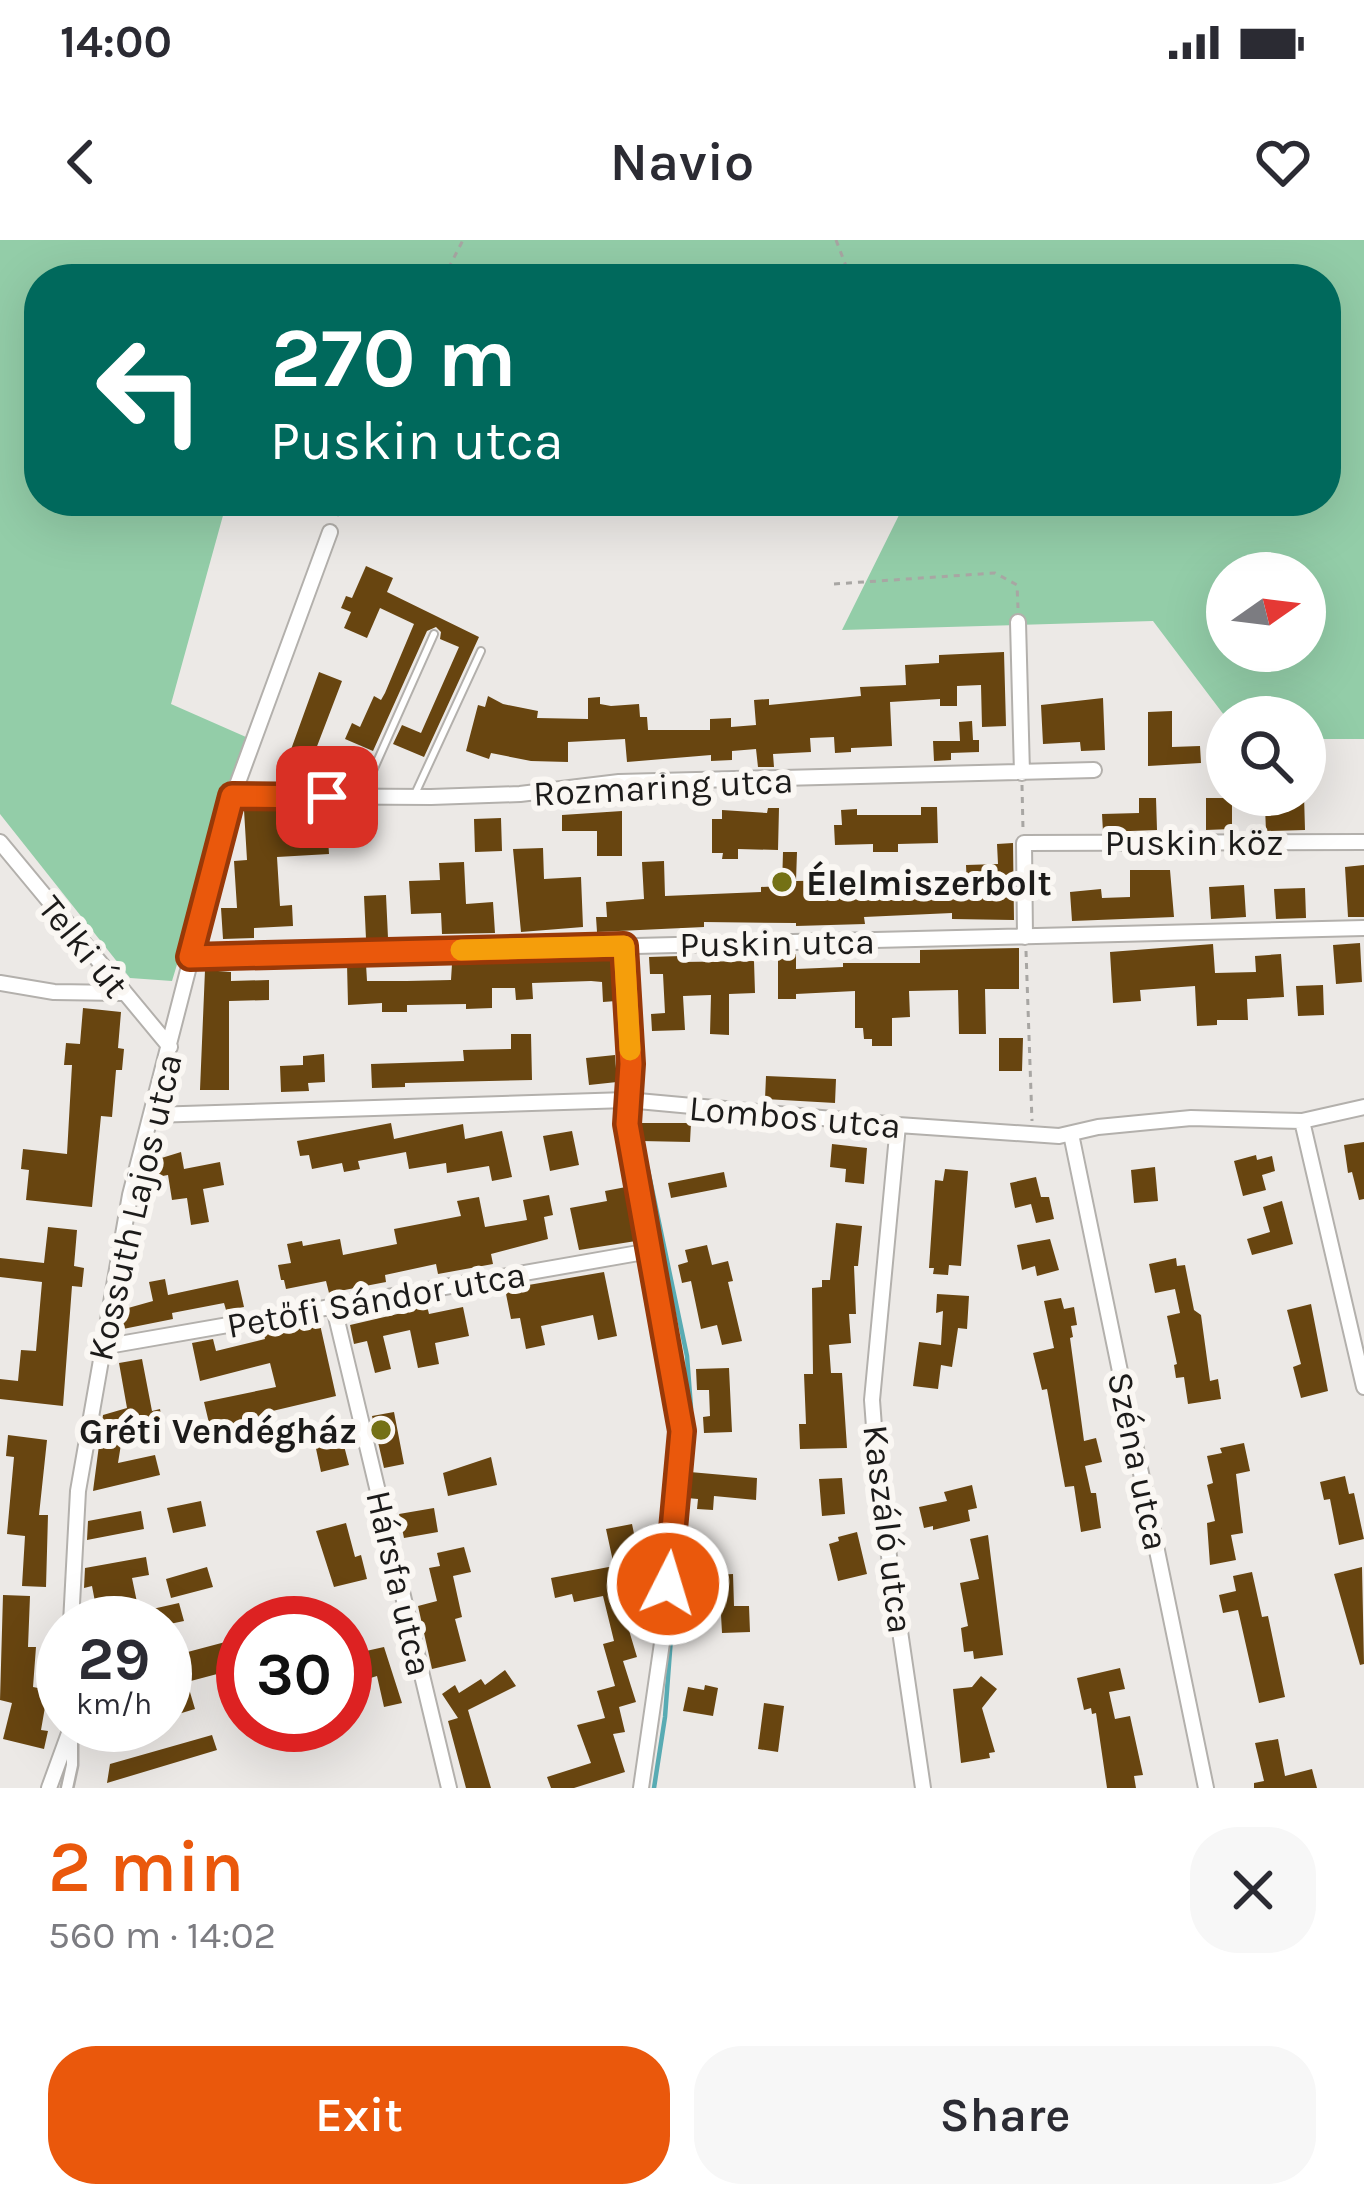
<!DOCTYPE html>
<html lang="en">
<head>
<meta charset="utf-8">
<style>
	:root { --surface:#fff; --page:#f7f7f7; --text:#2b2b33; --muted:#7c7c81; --accent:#ea580c }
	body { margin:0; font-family:Karla,sans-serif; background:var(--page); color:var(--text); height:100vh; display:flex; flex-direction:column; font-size:45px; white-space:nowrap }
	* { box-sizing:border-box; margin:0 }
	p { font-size:39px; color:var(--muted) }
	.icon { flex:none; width:66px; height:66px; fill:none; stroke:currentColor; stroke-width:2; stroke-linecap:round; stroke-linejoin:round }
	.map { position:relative; height:1548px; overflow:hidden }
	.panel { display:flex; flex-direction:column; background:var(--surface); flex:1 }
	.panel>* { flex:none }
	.guide { position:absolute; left:24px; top:24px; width:1317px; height:252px; border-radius:48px; box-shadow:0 12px 48px #0002; background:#00695c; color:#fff; overflow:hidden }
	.needle { width:78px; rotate:76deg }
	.buttons { position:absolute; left:1206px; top:312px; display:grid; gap:24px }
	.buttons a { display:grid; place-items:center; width:120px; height:120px; border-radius:50%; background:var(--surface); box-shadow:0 12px 48px #0002; font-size:60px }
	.speed { position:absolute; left:36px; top:1356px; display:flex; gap:24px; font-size:60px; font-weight:700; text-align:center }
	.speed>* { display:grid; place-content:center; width:156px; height:156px; border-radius:50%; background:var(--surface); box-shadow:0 12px 48px #0002; line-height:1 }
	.speed small { font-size:30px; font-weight:400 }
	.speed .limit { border:18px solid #d22; background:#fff; color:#111 }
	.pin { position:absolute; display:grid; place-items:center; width:102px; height:102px; color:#fff; margin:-51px; border-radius:24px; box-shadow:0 6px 18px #0006 }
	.me { position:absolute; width:132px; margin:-66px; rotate:5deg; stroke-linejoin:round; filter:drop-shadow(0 0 9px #0008) }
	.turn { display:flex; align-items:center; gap:42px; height:252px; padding:0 48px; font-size:54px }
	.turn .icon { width:156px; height:156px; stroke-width:2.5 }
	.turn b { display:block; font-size:84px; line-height:102px }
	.round { display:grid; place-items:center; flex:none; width:126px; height:126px; border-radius:48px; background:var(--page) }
	.head { display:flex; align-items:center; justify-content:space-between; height:204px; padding:0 48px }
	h1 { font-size:72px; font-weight:600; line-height:90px; color:var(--accent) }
	.button { display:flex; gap:24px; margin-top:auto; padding:24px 48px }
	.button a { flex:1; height:138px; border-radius:48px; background:var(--accent); color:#fff; font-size:48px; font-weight:600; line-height:138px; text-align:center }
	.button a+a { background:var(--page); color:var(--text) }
	.status { display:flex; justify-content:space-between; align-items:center; height:84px; padding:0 60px; background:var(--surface); direction:ltr }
	.status svg { height:33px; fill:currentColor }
	header { display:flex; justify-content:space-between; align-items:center; height:156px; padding:0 48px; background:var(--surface); font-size:54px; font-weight:600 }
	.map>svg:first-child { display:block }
	.green { fill:#93cda8; fill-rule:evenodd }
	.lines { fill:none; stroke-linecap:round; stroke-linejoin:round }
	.stream { stroke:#58abb3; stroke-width:4.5 }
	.building { fill:#684510 }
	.service-casing { stroke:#b3b0ac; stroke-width:10 }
	.pedestrian-casing { stroke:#b3b0ac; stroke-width:15 }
	.minor-casing { stroke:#b3b0ac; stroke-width:18 }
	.path { stroke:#a8a6a3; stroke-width:3; stroke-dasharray:6 6; stroke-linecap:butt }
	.service { stroke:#fff; stroke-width:6 }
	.pedestrian { stroke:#fff; stroke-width:10 }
	.minor { stroke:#fff; stroke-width:14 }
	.route-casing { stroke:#983908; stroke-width:30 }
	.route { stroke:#ea580c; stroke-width:21 }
	.slow { stroke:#f59e0b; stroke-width:21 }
	.poi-dot { fill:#747115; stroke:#faf7f3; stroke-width:4.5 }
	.labels { text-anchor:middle; stroke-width:12; stroke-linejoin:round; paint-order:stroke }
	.street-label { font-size:36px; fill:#1c1b1a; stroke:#faf7f3 }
	.poi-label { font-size:36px; font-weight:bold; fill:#1c1b1a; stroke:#faf7f3; text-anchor:start }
</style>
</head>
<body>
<div class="status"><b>14:00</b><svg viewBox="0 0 49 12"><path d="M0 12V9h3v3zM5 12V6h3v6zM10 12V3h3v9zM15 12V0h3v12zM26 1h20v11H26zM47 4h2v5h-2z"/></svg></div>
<header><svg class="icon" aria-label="back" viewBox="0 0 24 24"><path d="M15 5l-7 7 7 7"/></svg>Navio<svg class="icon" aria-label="heart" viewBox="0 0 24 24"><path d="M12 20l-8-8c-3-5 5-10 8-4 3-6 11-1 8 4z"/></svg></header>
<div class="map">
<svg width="1364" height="1548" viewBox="0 0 1364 1548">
	<rect width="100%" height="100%" fill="#ece9e6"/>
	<path class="green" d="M0,0H1364V499H1305V477L1227,479L1153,381L842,390L902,269L887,261H1326V39H765L757,35L755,39L302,36L301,39H39V261H227L171,464L246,497L172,741L130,738L0,574ZM1227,333H1305V411H1227Z"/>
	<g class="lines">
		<path class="stream" d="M648,930L687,1116L691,1168L684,1244
			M654,1548L665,1477L680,1279"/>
	</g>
	<path class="building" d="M366,326L393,338L387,352L479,397L424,517L393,504L402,485L421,493L459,407L440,399L441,392L436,387L427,391L373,511L345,499L352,483L360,487L374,456L381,460L385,453L414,384L380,368L367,398L344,388L351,372L341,368L346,356L352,358Z
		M1004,412L1006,486L982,487L981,445L957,446V466H940V459L890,462L892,506L851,508V512L835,513L834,497L810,498L811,512L773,514L774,527H758L756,509L732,511V520L711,521V515L627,522L625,499L568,502V522L531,521L491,513L489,519L466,511L478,465L485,467L488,456L503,464L538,471L537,478L588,479V458L600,457V464L611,466L639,464L640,477H647L648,490H710V479L731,478V487L756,485L754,460L769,459V465L861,456L860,447L906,445L905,425L939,423V415Z
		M319,432L342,441L311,522L289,515Z
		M1103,458L1105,510L1081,511L1080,502L1043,504L1041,465Z
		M1172,471V507L1200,506L1201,523L1148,526V472Z
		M972,481L973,500H979V512L951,513V520L934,521L933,501H960L959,482Z
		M1275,555H1304L1305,590L1266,591L1265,567H1276Z
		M1139,558H1156L1157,590L1103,592L1102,574L1139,573Z
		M1206,558H1232V589L1206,590Z
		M921,567H937L938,603L898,604V612H873V604L835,605L834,585H842L841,570L857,569V575H921Z
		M287,568L294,570L292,577L307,583L327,582L329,614L277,617L280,666L292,665L293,686L254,688V698L223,699L221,668H237L234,621L247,620L244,570Z
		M768,568H779L778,610L738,609V619H722L723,613H712V579H722V570L767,573Z
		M622,571V616H597V591H562V575Z
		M501,578L502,611L475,612L474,579Z
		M1013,603L1014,680L952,679V673L864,677L865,684L796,686V683L704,682V687L597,692L596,677H607L606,662L644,659L642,622L664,621L665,656L761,652V647L782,646L783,612H797L796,641L863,640V650L899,649V652L967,649L966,625L998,624L997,604Z
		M543,608L544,639L581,637L583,687L521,692L513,609Z
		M464,622L466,664L493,662L495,693L442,694L441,673L411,674L409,641L440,640L439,623Z
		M1364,625V677H1348L1345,627Z
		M1130,630H1170L1174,677L1072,681L1070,652L1101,649L1102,658L1130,657Z
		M1244,645L1246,677L1211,679L1209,647Z
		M1305,648L1306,678L1276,679L1274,649Z
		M386,655L388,698L366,699L364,656Z
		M1360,703L1362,742L1336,744L1333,705Z
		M1213,704L1215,733L1256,732L1255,716L1281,714L1284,757L1247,759L1248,780H1217V785L1197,786L1195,746L1140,750L1141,761L1113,763L1110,712Z
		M1019,708V749H985L986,794H959L958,750L909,751L910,777L892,778V806H872V799H864L863,788H855V751L796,754V759H778V714H796V729L843,727V723H920V710Z
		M681,716V722L754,721L755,753L729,754V795L710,794L711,755L683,756L685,790L652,791L651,774L665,773L663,734H650L649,717Z
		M613,718L616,761L603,762L602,742L591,741L532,743L533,759L516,760L515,748H492V768L466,769V764L407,765V772H382V763L348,765L347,724H366L367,741H407L451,740L452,724Z
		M205,730L231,732V741L269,740V760L229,761V850H200Z
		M1323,745L1324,775L1298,776L1296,746Z
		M83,768L121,772L118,808L124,809L122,830H116L112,877L101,876L92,967L26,960L29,930L21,929L23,909L67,914L72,825H64L66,803L80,804Z
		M511,794H531L532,840L405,843V847L372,848L371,824L464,821L463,810L511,809Z
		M999,798H1023L1022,831H999Z
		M324,814L325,842L308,843L309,851L281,852L280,826L303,825V816Z
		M615,815L617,842L589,845L586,818Z
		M766,836L836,839L835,863L765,859Z
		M391,883L394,899L463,884L465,899L502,891L512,937L492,941L489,926L447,933L446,923L409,929L406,912L358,921L360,929L344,932L342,923L312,929L309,915L300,916L297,901Z
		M638,883H691L690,902L641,901Z
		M572,891L579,925L550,931L543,896Z
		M1364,902V959L1359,960L1352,932L1348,933L1344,905Z
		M832,904L867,908L864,944L845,942L846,929L830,927Z
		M181,912L184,929L220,922L224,945L203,949L209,982L191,985L187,958L172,960L168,935L157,937L155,920Z
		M1256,915L1257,920L1272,916L1275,931L1262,935L1266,950L1243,956L1234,921Z
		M1155,927L1158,961L1134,963L1131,930Z
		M945,929L968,931L961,1026L949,1025L948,1035L933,1034L934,1028H929L935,940L943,941Z
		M724,932L727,947L671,958L668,943Z
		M1036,937L1041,957H1049L1054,979L1036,983L1031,964L1015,968L1010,943Z
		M626,947L636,1001L579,1010L570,968L607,961L605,951Z
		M549,955L553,975L544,977L548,999L491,1014L493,1024L438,1034L436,1024L385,1035L386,1042L329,1053L326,1041L286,1049L284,1040H281L278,1025L291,1023L287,1004L302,1001L303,1006L340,999L343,1015L397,1004L394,989L461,976L457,961L479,957L485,987L527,980L523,960Z
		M1282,961L1293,1004L1252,1015L1247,999L1270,992L1263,967Z
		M836,983L862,986L858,1026H854L856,1074H849L851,1103L829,1105L831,1133H842L847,1208L800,1209L799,1184H806L804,1134H813L812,1048L822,1047V1040H830Z
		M48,987L77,990L74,1026L84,1028L82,1047L72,1046L63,1166L0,1159V1139L18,1141L21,1110L36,1111L42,1042L0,1037V1018L44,1023Z
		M1050,999L1059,1030L1037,1036L1035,1026L1022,1030L1017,1005Z
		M707,1005L712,1025L728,1021L733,1041L728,1042L742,1101L722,1105L717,1085L701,1089L691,1041L682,1043L678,1025L688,1022L685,1010Z
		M1176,1018L1177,1026L1185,1025L1194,1070L1201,1075L1210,1141L1218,1139L1221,1159L1188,1164L1184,1137L1176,1138L1174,1125L1177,1124L1167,1076L1180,1073L1175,1049L1155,1053L1149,1024Z
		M604,1032L617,1096L598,1100L593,1075L541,1086L545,1105L526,1109L520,1078L511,1079L505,1049Z
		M165,1039L168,1055L238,1040L244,1067L226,1070L224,1063L172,1073L173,1079L118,1090L121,1070L153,1061L149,1042Z
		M937,1054L969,1056L967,1089L958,1088L952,1127L941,1125L938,1149L913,1146L919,1102L941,1105L943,1071L936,1073Z
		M1061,1058L1064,1069L1074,1067L1077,1085L1071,1086L1073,1097L1070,1098L1084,1201L1096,1198L1102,1222L1085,1226L1091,1253H1096L1101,1288L1081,1292L1074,1246L1065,1247L1047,1149L1042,1150L1033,1113L1054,1108L1044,1061Z
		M426,1062L429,1074L463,1067L469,1096L435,1103L439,1124L418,1128L410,1090L383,1096L391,1129L375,1133L367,1101L354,1104L350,1085L406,1072L405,1066Z
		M1311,1064L1328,1151L1301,1158L1293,1127L1301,1124L1287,1070Z
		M319,1080L336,1156L264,1173L266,1184L216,1191L214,1182L209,1183L204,1162L276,1147L270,1123L200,1141L192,1103L213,1099L216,1111L265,1099L263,1092Z
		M142,1119L152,1171L160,1169L164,1191L122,1198L118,1223L155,1215L160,1235L93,1251L103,1175L127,1168L119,1123Z
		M729,1128L732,1192L704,1193L703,1177L710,1176L709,1150H697L696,1129Z
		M394,1172L404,1224L384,1228L372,1176Z
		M8,1195L47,1200L39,1275H48L46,1347L22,1346L25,1296L7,1294L14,1217L6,1216Z
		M342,1198L349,1225L321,1232L315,1204Z
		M1244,1203L1250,1231L1236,1234L1243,1293L1231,1295L1236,1320L1210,1325L1207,1283L1215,1281L1207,1245L1213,1243L1207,1216L1222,1213L1220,1208Z
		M491,1217L497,1245L448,1256L443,1233Z
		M690,1232L757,1238L756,1260L714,1256L713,1270L697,1269L698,1259L687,1258Z
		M1345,1236L1349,1254L1354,1253L1364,1299L1339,1305L1330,1259L1324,1260L1320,1242Z
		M842,1238L845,1274L822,1276L819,1239Z
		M972,1245L977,1268L968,1270L970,1281L933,1290V1286L924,1288L919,1267L947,1261L944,1252Z
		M201,1261L206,1286L173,1293L167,1268Z
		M434,1268L438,1292L404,1298L399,1274Z
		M141,1271L144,1289L87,1300L88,1281Z
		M346,1283L355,1317L361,1315L367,1339L334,1347L316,1291Z
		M632,1284L637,1308L627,1310L639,1385L628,1387L637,1417L623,1421L636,1462L619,1467L625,1492L613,1494L625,1532L574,1548H551L547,1537L591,1523L577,1485L605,1478L597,1451L615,1446L603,1404L614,1401L603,1356L574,1362L572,1354L555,1358L551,1338L614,1326L606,1289Z
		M857,1292L867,1334L838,1341L829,1304L839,1301L838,1297Z
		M988,1295L1003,1415L974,1419L973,1411L964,1412L961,1388L968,1386L960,1343L979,1339L970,1299Z
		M464,1307L471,1332L453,1336L462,1377L455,1379L466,1421L432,1429L418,1366L437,1361L429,1328L440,1326L437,1313Z
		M146,1317L149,1335L132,1338L139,1372L179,1363L184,1381L165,1385L99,1383L92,1346L84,1348L85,1328Z
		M207,1327L213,1347L171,1358L166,1339Z
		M1362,1327L1364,1424L1360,1425L1334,1334Z
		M714,1331V1335L733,1334L734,1366H749L750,1392L722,1393L720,1356L692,1357L691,1342H697L696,1332Z
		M1252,1332L1262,1377L1268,1376L1285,1457L1259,1463L1238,1370L1223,1373L1219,1355L1236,1351L1233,1336Z
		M3,1355L30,1356L28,1407H36L33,1447L48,1450L41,1490L48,1491L44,1509L3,1499L12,1463L0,1460Z
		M229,1401L236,1429L187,1442L195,1469L165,1478V1459L174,1456L165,1418Z
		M384,1407L402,1463L384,1467L377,1436L364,1440L357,1413Z
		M1120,1428L1125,1449L1109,1452L1115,1479L1130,1476L1143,1535L1134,1536L1136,1548H1107L1096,1473L1092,1474L1091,1468L1084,1470L1077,1438Z
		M505,1430L516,1446L468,1470L491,1548H466L448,1481L458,1478L442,1454L455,1445L459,1453L481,1439L485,1445Z
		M981,1436L997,1449L982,1468L995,1512L989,1513L990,1518L961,1523L953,1449L972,1447Z
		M705,1445L718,1448L713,1476L683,1471L688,1447L704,1450Z
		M764,1463L784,1466L778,1512L758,1509Z
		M212,1495L217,1510L107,1543L110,1524Z
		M1278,1499L1285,1536L1312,1529L1317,1548H1254V1543L1264,1541L1255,1503Z"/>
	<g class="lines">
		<defs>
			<path id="service" d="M363,553L434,394
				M415,554L481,411"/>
			<path id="pedestrian" d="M67,1548L72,1525V1496"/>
			<path id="minor" d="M1018,382L1022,533
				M233,556L431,557L520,554L619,542L1094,530
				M0,602L170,807
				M1025,697L1024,603L1364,602
				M624,706L631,824L627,884L682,1191L664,1389L641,1548
				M190,717L1364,688
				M0,743L54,752L122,753
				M151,875L627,860L898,885L1059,896L1098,887L1191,878L1302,881L1364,867
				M1302,881L1364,1147
				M898,885L872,1160L878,1241L923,1548
				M1071,894L1206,1548
				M334,1068L449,1548
				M102,1107L650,1011
				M71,1383L78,1251L130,955L233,556L330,292
				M49,1548L72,1485"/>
		</defs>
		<use href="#service" class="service-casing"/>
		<use href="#pedestrian" class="pedestrian-casing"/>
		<use href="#minor" class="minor-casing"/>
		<path class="path" d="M836,0L851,39
			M443,39L463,0
			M337,276L343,261
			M834,344L995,333L1017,345L1018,368
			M1022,545L1023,589
			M1026,711L1032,881"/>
		<use href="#service" class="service"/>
		<use href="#pedestrian" class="pedestrian"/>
		<use href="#minor" class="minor"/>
	</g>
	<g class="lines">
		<defs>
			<path id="route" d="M327,557L232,556L190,717L624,706L631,824L627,884L682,1191L668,1344"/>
		</defs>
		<use href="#route" class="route-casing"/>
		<use href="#route" class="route"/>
		<path class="slow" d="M461,710L624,706L630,810"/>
	</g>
	<g class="poi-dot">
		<circle cx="782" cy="642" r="12"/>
		<circle cx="381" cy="1190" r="12"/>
	</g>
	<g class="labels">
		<g class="street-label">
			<text transform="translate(663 546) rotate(-3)" y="13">Rozmaring utca</text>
			<text x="1194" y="615">Puskin köz</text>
			<text transform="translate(777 702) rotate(-1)" y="13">Puskin utca</text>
			<text transform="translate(84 706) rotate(51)" y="13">Telki út</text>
			<text transform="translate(795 876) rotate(5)" y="13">Lombos utca</text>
			<text transform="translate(134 967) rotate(-77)" y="13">Kossuth Lajos utca</text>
			<text transform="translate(376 1059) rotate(-10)" y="13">Petőfi Sándor utca</text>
			<text transform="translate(1139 1221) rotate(78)" y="13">Széna utca</text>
			<text transform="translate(889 1289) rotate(83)" y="13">Kaszáló utca</text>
			<text transform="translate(400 1343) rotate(77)" y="13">Hársfa utca</text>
		</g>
		<g class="poi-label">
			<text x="806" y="655">Élelmiszerbolt</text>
			<text x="357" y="1203" text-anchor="end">Gréti Vendégház</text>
		</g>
	</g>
</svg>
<div class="buttons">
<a><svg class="needle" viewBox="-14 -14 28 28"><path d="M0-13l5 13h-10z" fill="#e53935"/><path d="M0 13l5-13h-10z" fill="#7c7c81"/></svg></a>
<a><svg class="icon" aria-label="search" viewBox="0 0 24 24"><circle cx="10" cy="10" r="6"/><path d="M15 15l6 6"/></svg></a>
</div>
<div class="speed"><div>29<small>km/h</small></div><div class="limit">30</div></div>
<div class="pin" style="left:327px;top:557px;background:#d93025"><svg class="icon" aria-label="arrive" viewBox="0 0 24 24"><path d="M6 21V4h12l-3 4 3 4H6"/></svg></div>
<svg class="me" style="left:668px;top:1344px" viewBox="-20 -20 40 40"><circle r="17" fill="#ea580c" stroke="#fff" stroke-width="3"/><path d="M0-11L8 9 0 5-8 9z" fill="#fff"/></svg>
<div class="guide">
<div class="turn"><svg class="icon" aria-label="left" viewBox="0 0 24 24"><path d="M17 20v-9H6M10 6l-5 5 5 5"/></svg><div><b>270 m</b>Puskin utca</div></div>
</div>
</div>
<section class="panel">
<div class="head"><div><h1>2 min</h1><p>560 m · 14:02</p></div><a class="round"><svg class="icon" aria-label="close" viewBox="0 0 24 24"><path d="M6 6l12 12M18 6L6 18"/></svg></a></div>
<div class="button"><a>Exit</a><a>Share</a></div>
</section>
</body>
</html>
